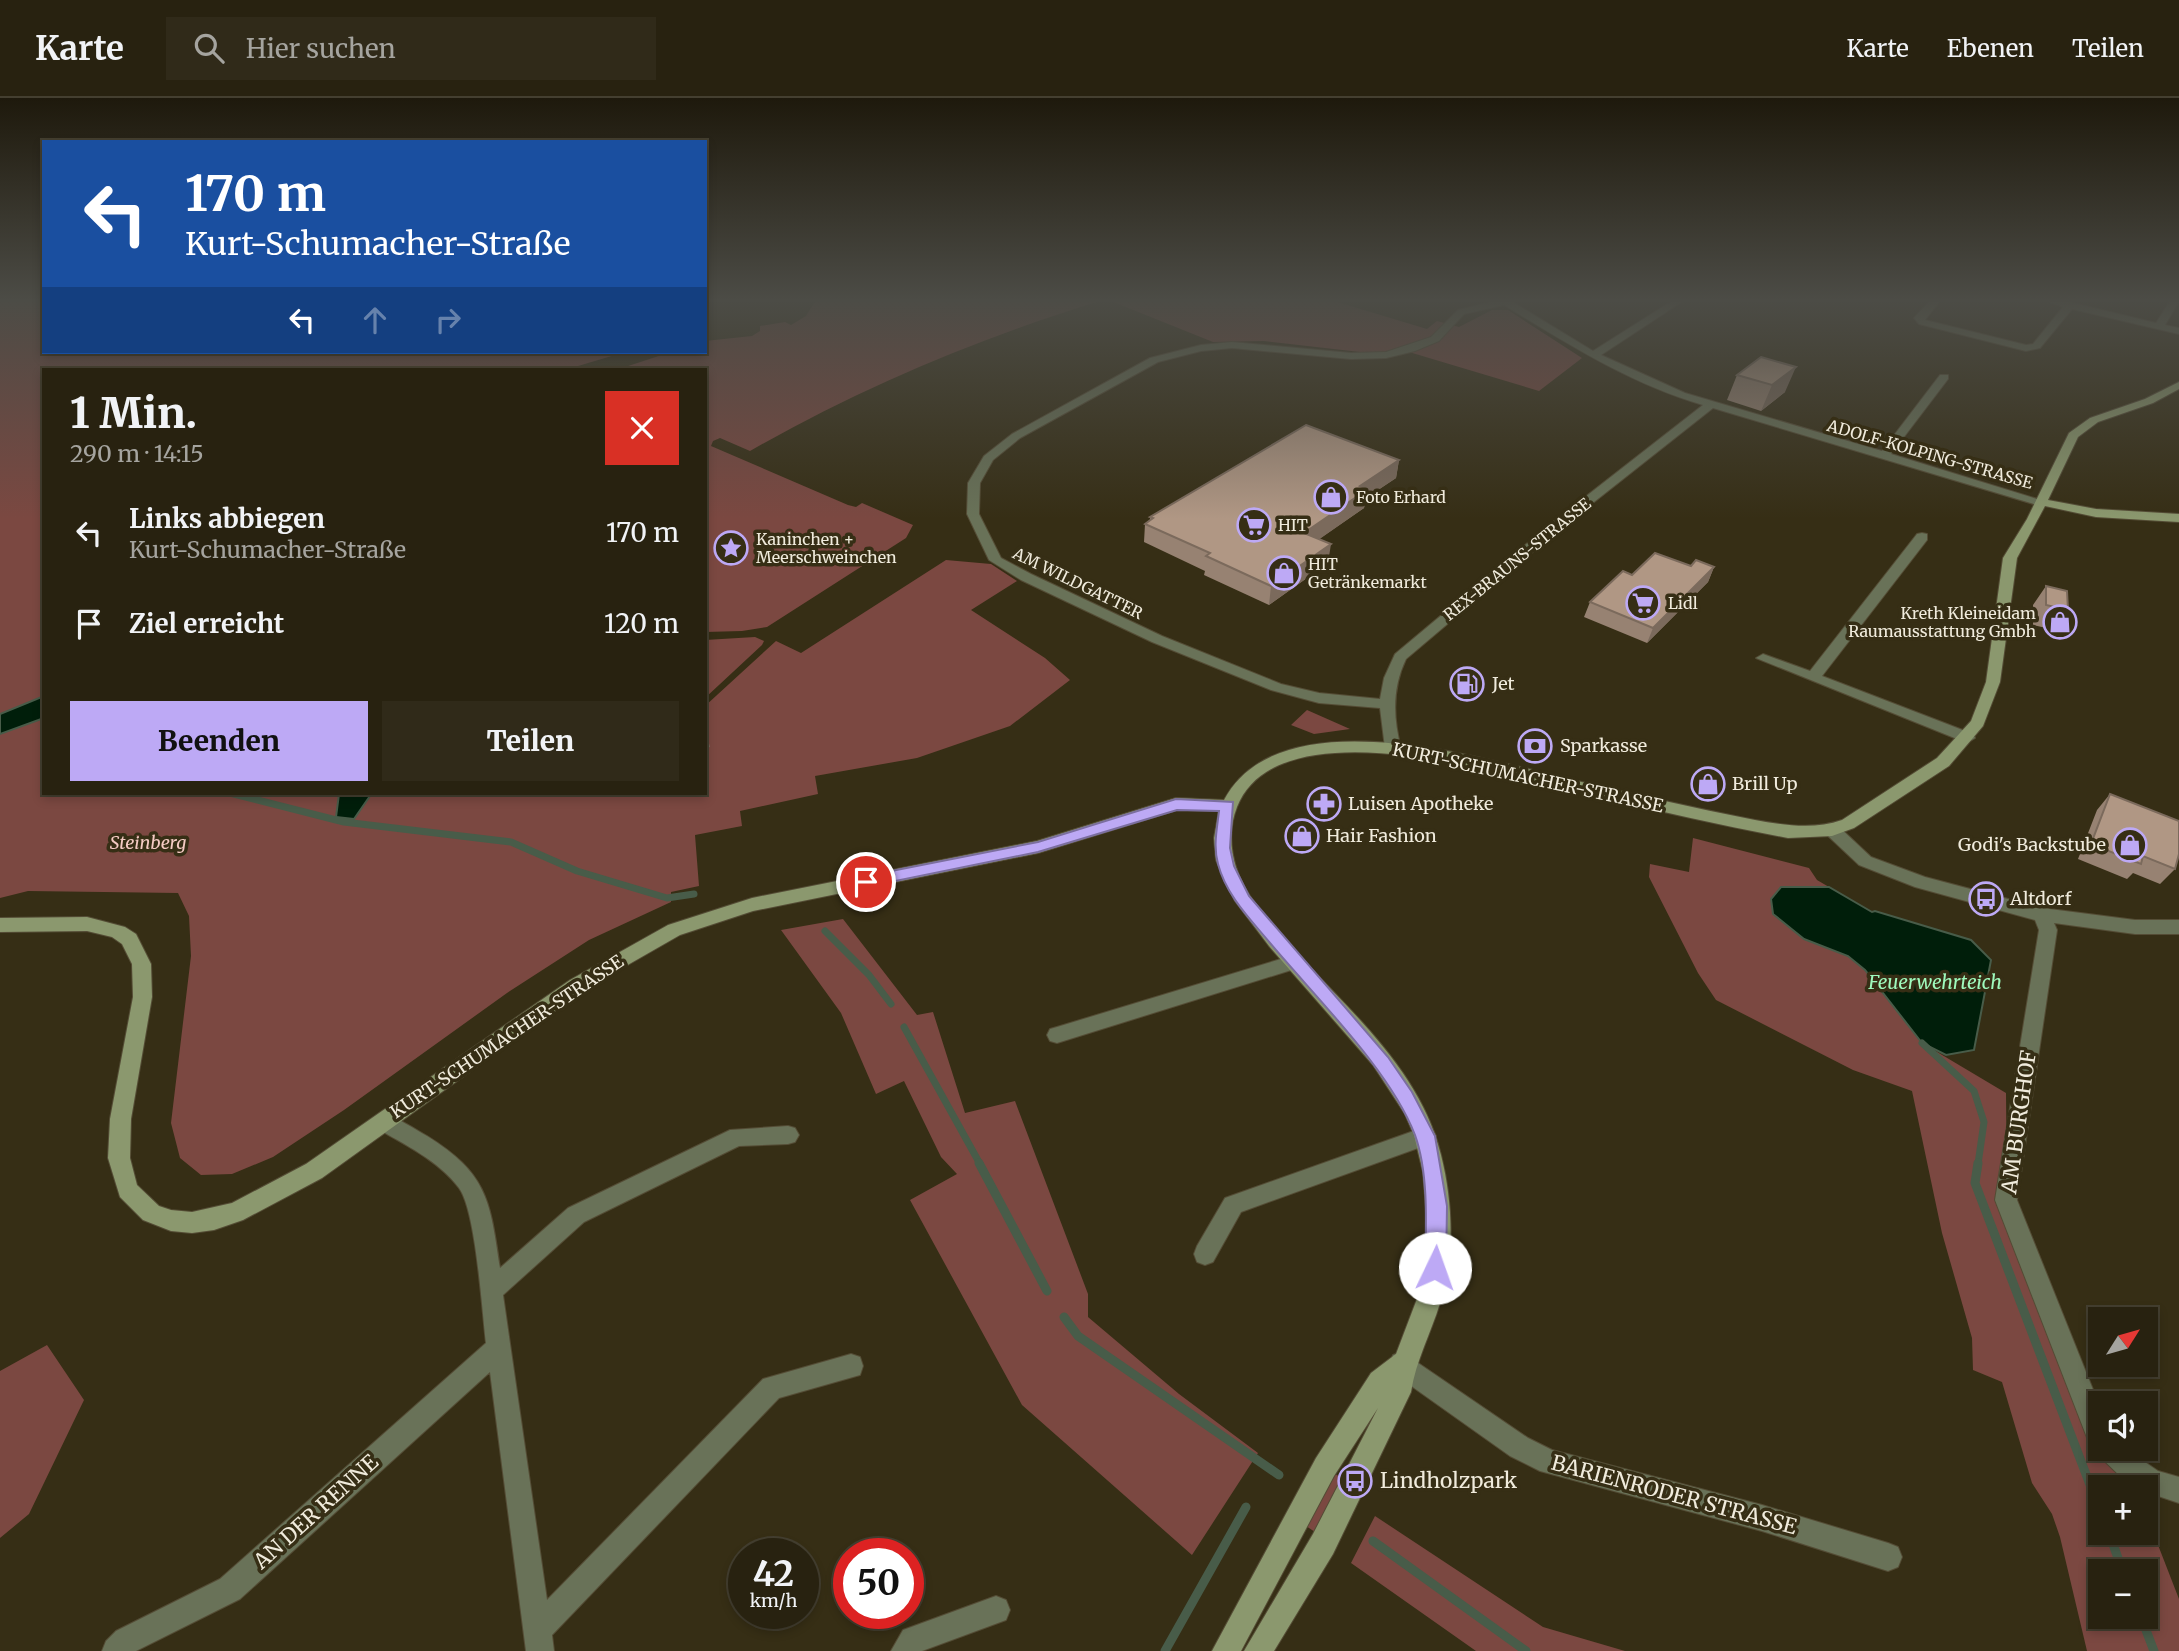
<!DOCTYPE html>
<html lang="de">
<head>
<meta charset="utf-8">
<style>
	:root { --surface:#282210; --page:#302a19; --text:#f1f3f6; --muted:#a5a49f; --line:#443f30; --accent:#bda9f5 }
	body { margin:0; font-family:Merriweather,serif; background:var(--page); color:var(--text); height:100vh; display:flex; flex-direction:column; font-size:26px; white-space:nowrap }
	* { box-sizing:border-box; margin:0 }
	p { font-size:23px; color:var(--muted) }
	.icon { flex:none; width:38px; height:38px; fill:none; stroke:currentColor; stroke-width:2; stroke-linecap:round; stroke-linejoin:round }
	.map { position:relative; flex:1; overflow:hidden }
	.drawer { position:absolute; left:42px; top:270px; width:665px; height:427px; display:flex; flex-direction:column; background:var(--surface); border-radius:0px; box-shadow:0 4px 10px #0003,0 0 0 2px var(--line) }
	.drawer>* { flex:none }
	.banner { position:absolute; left:42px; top:42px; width:665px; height:214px; border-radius:0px; box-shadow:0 4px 10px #0003,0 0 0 2px var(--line); background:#1a4fa0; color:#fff; overflow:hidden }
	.needle { width:46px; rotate:53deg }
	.controls { position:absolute; left:2088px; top:1209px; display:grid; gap:14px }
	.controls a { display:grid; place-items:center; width:70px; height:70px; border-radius:0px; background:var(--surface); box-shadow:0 4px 10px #0003,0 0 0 2px var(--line); font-size:35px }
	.speed { position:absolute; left:728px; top:1440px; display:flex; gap:14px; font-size:35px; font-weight:700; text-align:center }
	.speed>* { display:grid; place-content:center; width:91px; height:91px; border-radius:50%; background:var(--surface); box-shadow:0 4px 10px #0003,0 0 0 2px var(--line); line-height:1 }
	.speed small { font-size:18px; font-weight:400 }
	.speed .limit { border:10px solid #d22; background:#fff; color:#111 }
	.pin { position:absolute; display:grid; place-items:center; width:60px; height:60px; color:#fff; margin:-30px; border:4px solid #fff; border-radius:50%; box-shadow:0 2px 7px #0007 }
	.me { position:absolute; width:77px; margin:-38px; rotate:3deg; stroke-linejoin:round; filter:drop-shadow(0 0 5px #0008) }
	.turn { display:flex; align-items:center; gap:24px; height:147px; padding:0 28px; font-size:32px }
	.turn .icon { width:91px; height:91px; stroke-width:2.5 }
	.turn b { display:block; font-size:49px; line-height:60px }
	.lanes { display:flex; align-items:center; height:66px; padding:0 28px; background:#0003; justify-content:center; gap:35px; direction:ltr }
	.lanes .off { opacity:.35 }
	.round { display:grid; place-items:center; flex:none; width:74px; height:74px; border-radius:0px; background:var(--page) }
	.overview { display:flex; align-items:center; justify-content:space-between; height:119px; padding:0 28px }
	h1 { font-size:42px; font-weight:800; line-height:52px }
	.cta { display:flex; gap:14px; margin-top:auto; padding:14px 28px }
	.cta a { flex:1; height:80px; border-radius:0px; background:var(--accent); color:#111; font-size:28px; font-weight:800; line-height:80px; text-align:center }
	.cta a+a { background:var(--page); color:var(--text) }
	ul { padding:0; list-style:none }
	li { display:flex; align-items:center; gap:21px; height:91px; padding:0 28px }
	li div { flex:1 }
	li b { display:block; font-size:26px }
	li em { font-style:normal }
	header { display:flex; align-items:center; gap:42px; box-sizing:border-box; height:98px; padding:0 35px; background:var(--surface); border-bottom:2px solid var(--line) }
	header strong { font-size:33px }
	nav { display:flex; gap:38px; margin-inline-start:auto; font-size:24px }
	.search { width:490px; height:63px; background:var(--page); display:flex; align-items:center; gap:18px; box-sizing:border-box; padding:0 24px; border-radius:0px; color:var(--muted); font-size:26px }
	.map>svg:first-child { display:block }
	.green { fill:#7b4841; fill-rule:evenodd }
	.water { fill:#001e0a; stroke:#485c49; stroke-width:2 }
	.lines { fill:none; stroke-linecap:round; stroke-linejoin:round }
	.stream-far2 { stroke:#485c49; stroke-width:5 }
	.stream-far1 { stroke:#485c49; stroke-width:7 }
	.stream { stroke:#485c49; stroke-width:9 }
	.street-casing { stroke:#544c35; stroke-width:2 }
	.secondary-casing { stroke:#544c35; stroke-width:2 }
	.street { fill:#697258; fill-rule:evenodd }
	.secondary { fill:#8b986e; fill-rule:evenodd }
	.wall { fill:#978272 }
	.shaded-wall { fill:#7b6a5c }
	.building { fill:#b09784; stroke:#7b6a5c; stroke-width:2 }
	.route { fill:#bda9f5; stroke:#7b6e9f; stroke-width:2 }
	.labels { text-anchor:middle; stroke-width:7; stroke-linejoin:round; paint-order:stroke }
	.far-street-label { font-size:16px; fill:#f0ebdc; stroke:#362e15 }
	.far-poi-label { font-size:16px; fill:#f0ebdc; stroke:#362e15; text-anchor:start }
	.poi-label { font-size:18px; fill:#f0ebdc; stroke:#362e15; text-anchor:start }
	.street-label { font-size:18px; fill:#f0ebdc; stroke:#362e15 }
	.park-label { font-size:18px; font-style:italic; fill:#f5cbc4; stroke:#362e15 }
	.water-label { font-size:19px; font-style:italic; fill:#9ffabd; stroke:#362e15 }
	.near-street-label { font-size:21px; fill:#f0ebdc; stroke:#362e15 }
	.near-poi-label { font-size:21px; fill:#f0ebdc; stroke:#362e15; text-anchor:start }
</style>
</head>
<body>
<header>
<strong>Karte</strong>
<div class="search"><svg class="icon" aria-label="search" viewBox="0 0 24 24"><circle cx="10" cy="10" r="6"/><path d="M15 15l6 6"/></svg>Hier suchen</div>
<nav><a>Karte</a><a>Ebenen</a><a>Teilen</a></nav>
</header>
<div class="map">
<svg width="2179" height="1553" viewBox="0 0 2179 1553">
	<rect width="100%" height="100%" fill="#362e15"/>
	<path class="green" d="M0,203H44V254H625L568,271H44V695H705V608L776,543L801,555L946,462L991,466L1017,483L971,512L1045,560L1070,582L1010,628L917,660L815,678L818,696L740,713L742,728L695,737L699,788L671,794V804L589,842L507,895L344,1012L273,1059L232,1076L201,1077L180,1060L171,1025L191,858L189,818L178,795L28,793L0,800Z
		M818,203H1100C979,240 860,290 750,353L720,340L713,343L711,348L848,407L856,409L862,405L913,427L906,440L767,529L742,533L705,534V271H619L671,254H705V243L752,238L760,233V228L785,224L791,227L806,218L814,205Z
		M1111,203H1334L1427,231L1437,223L1459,229L1492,212H1508L1582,260L1539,293L1409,254H1360L1264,243L1213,244Z
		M755,539L764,543L762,547L705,600V542Z
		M1307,612L1350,631L1314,636L1291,627Z
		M1693,740L1809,770L1817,782L1829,789H1781L1804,841L1848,858L1865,872L1922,945L2006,995L2007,1102L2100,1351L2135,1389L2100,1390V1435H2146V1416L2179,1501V1553H2087L2060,1439L2052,1416L2032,1385L2002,1284L1973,1272L1972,1240L1942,1135L1912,993L1853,972L1716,902L1698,875L1649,779L1650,766L1689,774ZM2100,1474H2146V1519H2100Z
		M843,821L917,917L933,914L965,1015L1015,1003L1088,1196V1219L1179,1296L1258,1355L1192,1457L1022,1307L910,1102L957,1076L941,1059L904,983L876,996L841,915L781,832Z
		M47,1247L84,1302L29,1416L0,1440V1273Z
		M1334,1375L1346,1383L1318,1436L1306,1428Z
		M1375,1418L1543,1529L1625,1553H1476L1351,1465Z"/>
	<path class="water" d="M44,598V620L0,636V616Z
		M336,695H372L354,721L336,719L339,696Z
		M1781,789H1829L1872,814L1875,813L1971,842L1991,862L1974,952L1946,957L1922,945L1865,872L1848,858L1804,841L1773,816L1771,801Z"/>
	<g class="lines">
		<path class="stream-far2" d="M229,695L237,697"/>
		<path class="stream-far1" d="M230,695L344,724L511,744L577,773L667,800L694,796
			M825,833L869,877L891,906
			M904,929L980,1066
			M1922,945L1974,993L1984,1024L1978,1066"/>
		<path class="stream" d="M979,1065L1047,1193
			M1978,1065L1975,1085L2100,1413
			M1064,1219L1078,1238L1279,1377
			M2109,1435L2123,1474
			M1373,1443L1526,1553
			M2141,1519L2154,1553
			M1165,1553L1246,1409"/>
		<defs>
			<path id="street" d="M1495,203H1511L1593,253L1672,203H1683L1601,257L1685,295L1882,353L1940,277H1948V281L1891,356L2047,404L2037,407L1713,310L1556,434L1406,561C1392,590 1393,620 1401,650L1393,655L1385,650L1380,610L1319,605L1271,592L1152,544L1021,482L989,462L967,416L968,385L984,358L1012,336L1150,260L1201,247L1232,244L1351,255L1386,254L1431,239L1458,212ZM1504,207C1568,246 1631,286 1703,307L1548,428L1395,556L1384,580L1380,601L1319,595L1281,586L1162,538L1031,476L1001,460L979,416L980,385L993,362L1020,340L1158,264L1201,253L1232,250L1351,261L1386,260L1415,253L1439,243L1464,216Z
				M1930,203H1940L1925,222L2026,247L2033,246L2063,209L2047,203H2065L2156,225L2170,203H2179L2165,227L2179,230V236L2072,211L2040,250L2026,253L1919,226L1914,220Z
				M1922,435L1927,436V442L1822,578L1973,636L1975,640L1967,645L1756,560L1763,556L1810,573L1917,436Z
				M1832,726L1838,728L1871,759L1925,779L2042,810L2135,822H2179V836H2135L2054,825L2057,832L2017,1102L2100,1309V1351H2126L2158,1373L2179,1379V1405L2146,1394V1390H2135L2123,1381L2091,1350L1995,1102L2039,832L2035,822L1915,789L1859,767L1826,736L1824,732L1826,728Z
				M1294,857L1301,859L1303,864L1301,869L1057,945L1050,943L1047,937L1050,931L1057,929Z
				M383,1015C398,1020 413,1030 427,1038C488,1076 490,1103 500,1170L568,1110L730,1032L788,1028L795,1030L799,1037L795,1044L788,1046L739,1048L584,1124L503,1197L547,1502L763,1281L851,1256L860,1259L863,1268L860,1277L779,1300L552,1537L554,1553H526L490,1274L240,1501L136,1553H102L106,1543L116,1533L220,1481L486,1245C482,1213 476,1113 459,1090C439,1063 404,1046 376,1030L373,1024L376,1018Z
				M1425,1029L1432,1031L1436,1038L1432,1045L1241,1114L1213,1164L1205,1167L1197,1164L1194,1156L1197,1148L1225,1100Z
				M1402,1254L1528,1340L1552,1352L1762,1407L1888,1445L1898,1449L1902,1459L1898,1469L1888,1473L1762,1433L1540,1373L1510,1358L1393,1275L1390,1266L1393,1257Z
				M996,1498L1006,1502L1010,1512L1006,1522L922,1553H891L903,1532Z"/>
			<path id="secondary" d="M2179,284V291L2153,305L2098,324L2078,339L2048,402L2096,411L2179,416V424L2096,419L2045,408L2017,460L2000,584L1983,628L1949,668L1854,730L1832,738L1788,740C1725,728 1662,714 1599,699C1519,680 1279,603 1237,709C1225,739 1233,773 1250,798C1310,885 1415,950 1441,1057C1453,1105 1455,1158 1440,1205C1431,1235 1416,1262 1411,1294L1333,1456L1274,1553H1244L1313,1436L1378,1310L1334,1378L1241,1553H1212L1316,1360L1371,1275L1396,1256L1420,1193L1428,1135L1423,1074L1414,1037L1405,1016L1373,967L1269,848L1235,803L1216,762L1214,740L1219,713L1177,712L1038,755L753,813L680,837L584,892L322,1080L243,1122L214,1132L192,1135L171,1133L143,1122L120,1099L108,1060L110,1021L133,899L132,866L122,846L112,839L87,833L0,834V820L87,819L125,829L136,836L151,866L152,899L131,1021L130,1060L137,1087L159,1108L171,1112L192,1114L232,1105L306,1066L570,882L668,827L752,800L1037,743L1176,700L1224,702C1280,597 1484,661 1573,682C1633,696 1694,710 1755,722C1783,727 1814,732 1842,722L1937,660L1971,623L1986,584L2003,460L2027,421L2069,335L2090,320L2145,301Z"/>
		</defs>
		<use href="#street" class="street-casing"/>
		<use href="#secondary" class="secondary-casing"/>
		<use href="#street" class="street"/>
		<use href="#secondary" class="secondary"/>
	</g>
	<path class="wall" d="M1761,259L1785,294L1761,313L1727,302L1737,277Z
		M1399,362L1396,380L1366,400L1364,410L1319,441L1328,465L1269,507L1204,477L1205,473L1144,444L1145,426L1150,422V419Z
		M1691,468L1714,469L1708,484L1647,545L1584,519L1590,504L1632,477Z
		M2046,488L2068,512L2055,532L2033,527V507Z
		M2110,696L2175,771L2160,786L2133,775L2127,781L2078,761L2097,712Z"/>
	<path class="shaded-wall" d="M1796,269L1785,294L1761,313L1772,287Z
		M1399,362L1396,380L1366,400L1364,410L1301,454L1304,435L1360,388Z
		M1331,446L1328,465L1269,507L1271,488Z
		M1714,469L1708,484L1647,545L1653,530Z
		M705,630L710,649L705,650Z"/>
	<path class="building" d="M1761,259L1796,269L1772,287L1737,277Z
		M1306,327L1399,362L1360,388L1368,391L1304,435L1331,446L1271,488L1206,458L1210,455L1145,426L1153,420L1150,419Z
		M1655,455L1691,468L1696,462L1714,469L1653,530L1590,504L1623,473L1632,477Z
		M2046,488L2067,493L2068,512L2046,507Z
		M2110,696L2179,723V756L2175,771L2143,758L2141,766L2091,746Z"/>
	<linearGradient id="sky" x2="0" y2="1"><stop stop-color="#1e190c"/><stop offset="0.48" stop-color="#4c4c46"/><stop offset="1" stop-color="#4c4c46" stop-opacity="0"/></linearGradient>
	<rect width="2179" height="421" fill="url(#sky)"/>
	<path class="route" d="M1176,701L1233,704L1230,750L1234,768L1249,798L1388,959L1412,994L1435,1038L1447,1108L1446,1170L1443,1177L1435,1180L1428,1177L1425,1170C1426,1129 1429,1076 1415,1037C1390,972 1316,900 1270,845C1250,821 1226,797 1218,766C1213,748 1217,731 1219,713L1177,712L1038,754L866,789L858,784L866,778L1038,744Z"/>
	<defs>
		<symbol id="shop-ring" viewBox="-11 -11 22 22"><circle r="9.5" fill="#362e15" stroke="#bda9f5" stroke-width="1.5"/><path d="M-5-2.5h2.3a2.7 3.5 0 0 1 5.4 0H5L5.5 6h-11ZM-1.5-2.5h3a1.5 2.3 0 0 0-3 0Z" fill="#bda9f5"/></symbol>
		<symbol id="supermarket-ring" viewBox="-11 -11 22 22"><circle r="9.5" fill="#362e15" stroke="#bda9f5" stroke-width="1.5"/><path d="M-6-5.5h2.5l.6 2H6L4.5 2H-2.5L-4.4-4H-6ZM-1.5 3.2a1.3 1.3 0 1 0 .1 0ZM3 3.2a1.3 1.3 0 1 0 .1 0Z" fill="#bda9f5"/></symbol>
		<symbol id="sight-ring" viewBox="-11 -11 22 22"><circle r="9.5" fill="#362e15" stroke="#bda9f5" stroke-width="1.5"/><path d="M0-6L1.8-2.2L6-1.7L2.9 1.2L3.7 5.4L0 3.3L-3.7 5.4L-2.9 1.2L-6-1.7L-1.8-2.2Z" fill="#bda9f5"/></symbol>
		<symbol id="fuel-ring" viewBox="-11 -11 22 22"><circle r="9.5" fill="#362e15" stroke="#bda9f5" stroke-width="1.5"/><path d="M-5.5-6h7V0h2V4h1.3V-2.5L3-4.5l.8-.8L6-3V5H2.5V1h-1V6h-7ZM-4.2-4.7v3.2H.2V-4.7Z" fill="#bda9f5"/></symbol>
		<symbol id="bank-ring" viewBox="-11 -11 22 22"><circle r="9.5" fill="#362e15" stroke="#bda9f5" stroke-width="1.5"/><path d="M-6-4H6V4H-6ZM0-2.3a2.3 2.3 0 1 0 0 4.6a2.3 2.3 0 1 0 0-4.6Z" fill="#bda9f5"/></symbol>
		<symbol id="pharmacy-ring" viewBox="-11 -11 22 22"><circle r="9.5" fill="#362e15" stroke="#bda9f5" stroke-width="1.5"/><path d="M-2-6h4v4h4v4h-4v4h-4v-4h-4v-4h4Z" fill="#bda9f5"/></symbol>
		<symbol id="bus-ring" viewBox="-11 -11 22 22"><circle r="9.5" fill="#362e15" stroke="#bda9f5" stroke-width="1.5"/><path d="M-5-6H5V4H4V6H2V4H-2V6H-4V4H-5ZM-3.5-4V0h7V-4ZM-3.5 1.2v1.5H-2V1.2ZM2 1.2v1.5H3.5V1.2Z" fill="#bda9f5"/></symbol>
	</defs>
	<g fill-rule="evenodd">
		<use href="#shop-ring" x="1312" y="380" width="38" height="38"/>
		<use href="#supermarket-ring" x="1235" y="408" width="38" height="38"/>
		<use href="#sight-ring" x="712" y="431" width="38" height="38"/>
		<use href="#shop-ring" x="1265" y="456" width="38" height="38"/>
		<use href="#supermarket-ring" x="1624" y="486" width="38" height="38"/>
		<use href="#shop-ring" x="2041" y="505" width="38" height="38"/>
		<use href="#fuel-ring" x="1448" y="567" width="38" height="38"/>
		<use href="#bank-ring" x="1516" y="629" width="38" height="38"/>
		<use href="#shop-ring" x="1689" y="667" width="38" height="38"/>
		<use href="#pharmacy-ring" x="1305" y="687" width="38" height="38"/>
		<use href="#shop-ring" x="1283" y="719" width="38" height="38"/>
		<use href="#shop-ring" x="2111" y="728" width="38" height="38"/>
		<use href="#bus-ring" x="1967" y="782" width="38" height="38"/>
		<use href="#bus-ring" x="1336" y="1364" width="38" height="38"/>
	</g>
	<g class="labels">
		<g class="far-street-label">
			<text transform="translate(1930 356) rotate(16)" y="6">ADOLF-KOLPING-STRASSE</text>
			<text transform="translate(1517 461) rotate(-39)" y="6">REX-BRAUNS-STRASSE</text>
			<text transform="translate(1078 485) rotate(26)" y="6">AM WILDGATTER</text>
		</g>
		<g class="far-poi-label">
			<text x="1356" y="405">Foto Erhard</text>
			<text x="1278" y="433">HIT</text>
			<text x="756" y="447">Kaninchen +<tspan x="756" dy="18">Meerschweinchen</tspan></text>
			<text x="1308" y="472">HIT<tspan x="1308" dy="18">Getränkemarkt</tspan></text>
			<text x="1668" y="511">Lidl</text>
			<text x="2036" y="521" text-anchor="end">Kreth Kleineidam<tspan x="2036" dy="18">Raumausstattung Gmbh</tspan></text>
		</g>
		<g class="poi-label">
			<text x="1492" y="592">Jet</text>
			<text x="1560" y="654">Sparkasse</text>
			<text x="1732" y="692">Brill Up</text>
			<text x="1348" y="712">Luisen Apotheke</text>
			<text x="1326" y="744">Hair Fashion</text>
			<text x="2106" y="753" text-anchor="end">Godi's Backstube</text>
			<text x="2010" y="807">Altdorf</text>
		</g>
		<g class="street-label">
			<text transform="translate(1528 680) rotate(12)" y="6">KURT-SCHUMACHER-STRASSE</text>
			<text transform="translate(507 939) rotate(-34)" y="6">KURT-SCHUMACHER-STRASSE</text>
		</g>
		<g class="park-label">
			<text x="148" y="751">Steinberg</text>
		</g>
		<g class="water-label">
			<text x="1935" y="891">Feuerwehrteich</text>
		</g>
		<g class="near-street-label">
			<text transform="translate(2019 1024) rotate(-82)" y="7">AM BURGHOF</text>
			<text transform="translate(1674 1397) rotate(15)" y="7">BARIENRODER STRASSE</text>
			<text transform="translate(316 1414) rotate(-42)" y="7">AN DER RENNE</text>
		</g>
		<g class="near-poi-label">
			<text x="1380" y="1390">Lindholzpark</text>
		</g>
	</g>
</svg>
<div class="controls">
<a><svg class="needle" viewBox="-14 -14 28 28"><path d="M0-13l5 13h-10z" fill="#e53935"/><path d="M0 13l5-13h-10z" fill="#a5a49f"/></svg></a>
<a><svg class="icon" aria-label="sound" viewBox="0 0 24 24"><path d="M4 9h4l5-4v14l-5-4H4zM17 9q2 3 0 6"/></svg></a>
<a>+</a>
<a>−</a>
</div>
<div class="speed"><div>42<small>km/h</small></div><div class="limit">50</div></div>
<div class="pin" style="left:866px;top:784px;background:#d93025"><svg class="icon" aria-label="arrive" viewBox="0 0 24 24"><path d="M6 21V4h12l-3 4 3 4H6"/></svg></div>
<svg class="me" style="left:1435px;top:1170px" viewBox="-20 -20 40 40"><circle r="19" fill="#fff"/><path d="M0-13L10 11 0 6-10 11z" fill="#bda9f5"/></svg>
<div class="banner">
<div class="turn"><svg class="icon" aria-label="left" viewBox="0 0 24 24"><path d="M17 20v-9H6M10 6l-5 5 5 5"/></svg><div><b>170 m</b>Kurt-Schumacher-Straße</div></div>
<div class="lanes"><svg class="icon" aria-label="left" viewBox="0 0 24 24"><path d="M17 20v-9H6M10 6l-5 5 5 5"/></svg><svg class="icon off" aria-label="ahead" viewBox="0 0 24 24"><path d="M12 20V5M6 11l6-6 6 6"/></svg><svg class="icon off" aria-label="right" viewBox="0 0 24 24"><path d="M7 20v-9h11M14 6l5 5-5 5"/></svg></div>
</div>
<section class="drawer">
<div class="overview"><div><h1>1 Min.</h1><p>290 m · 14:15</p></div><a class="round" style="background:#d93025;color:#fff"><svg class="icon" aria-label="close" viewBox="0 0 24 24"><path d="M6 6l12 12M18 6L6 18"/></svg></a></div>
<ul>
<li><svg class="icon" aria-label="left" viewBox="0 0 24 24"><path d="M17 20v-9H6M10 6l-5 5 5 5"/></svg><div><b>Links abbiegen</b><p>Kurt-Schumacher-Straße</p></div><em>170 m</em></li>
<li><svg class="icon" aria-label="arrive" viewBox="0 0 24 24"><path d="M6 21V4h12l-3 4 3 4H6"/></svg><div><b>Ziel erreicht</b></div><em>120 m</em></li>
</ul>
<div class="cta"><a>Beenden</a><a>Teilen</a></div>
</section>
</div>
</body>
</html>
